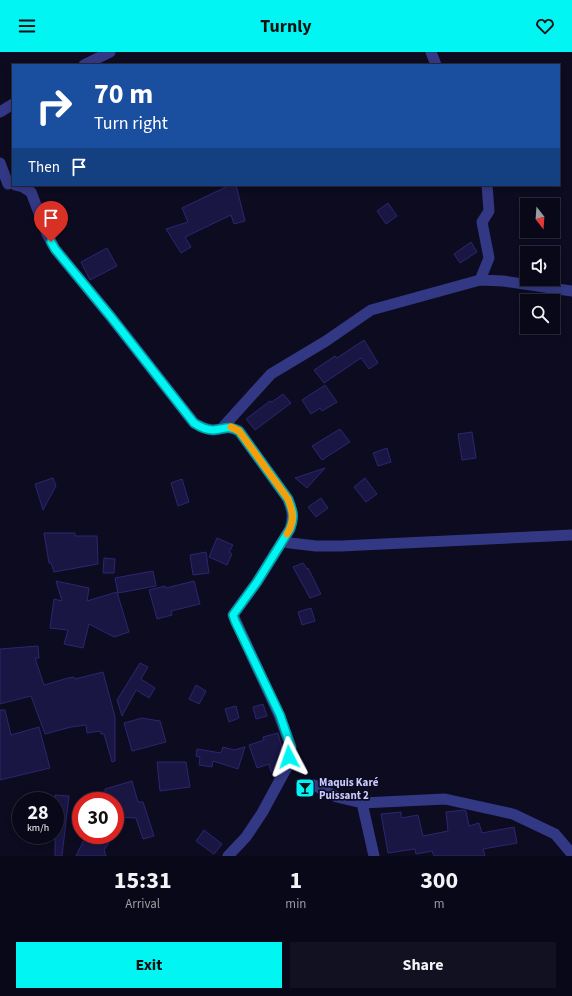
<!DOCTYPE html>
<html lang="en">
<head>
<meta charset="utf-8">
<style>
	:root { --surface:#090818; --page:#121121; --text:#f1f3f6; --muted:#999aa2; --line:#292937; --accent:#00f5f3 }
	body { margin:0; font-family:"Source Sans 3",sans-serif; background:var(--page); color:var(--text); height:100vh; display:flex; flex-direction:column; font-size:15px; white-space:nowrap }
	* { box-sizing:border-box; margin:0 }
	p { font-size:13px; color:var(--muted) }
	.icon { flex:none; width:22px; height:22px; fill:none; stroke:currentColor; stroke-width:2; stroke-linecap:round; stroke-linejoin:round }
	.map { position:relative; height:804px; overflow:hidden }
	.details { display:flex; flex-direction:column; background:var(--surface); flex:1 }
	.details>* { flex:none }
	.hud { position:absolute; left:12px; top:12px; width:548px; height:122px; border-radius:0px; box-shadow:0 2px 6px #0003,0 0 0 1px var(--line); background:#1a4fa0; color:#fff; overflow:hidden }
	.needle { width:26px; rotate:163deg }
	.buttons { position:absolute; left:520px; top:146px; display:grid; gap:8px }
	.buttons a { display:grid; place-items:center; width:40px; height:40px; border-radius:0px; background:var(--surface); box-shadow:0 2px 6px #0003,0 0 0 1px var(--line); font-size:20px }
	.speed { position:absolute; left:12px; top:740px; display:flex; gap:8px; font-size:20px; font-weight:700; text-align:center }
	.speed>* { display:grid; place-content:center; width:52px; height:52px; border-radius:50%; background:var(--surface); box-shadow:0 2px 6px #0003,0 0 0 1px var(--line); line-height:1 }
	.speed small { font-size:10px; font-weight:400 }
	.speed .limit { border:6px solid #d22; background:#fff; color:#111 }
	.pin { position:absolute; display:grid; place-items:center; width:34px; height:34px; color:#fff; margin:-41px -17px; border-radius:50% 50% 50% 0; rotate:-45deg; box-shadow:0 0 4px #0007 }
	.pin .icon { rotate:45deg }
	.me { position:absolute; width:44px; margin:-22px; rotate:356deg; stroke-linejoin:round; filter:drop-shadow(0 0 3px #0008) }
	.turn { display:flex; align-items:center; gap:14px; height:84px; padding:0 16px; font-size:18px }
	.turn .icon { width:52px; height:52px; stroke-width:2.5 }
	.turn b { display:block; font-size:28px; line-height:34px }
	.then { display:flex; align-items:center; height:38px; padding:0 16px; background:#0003; gap:8px; font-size:15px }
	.eta { display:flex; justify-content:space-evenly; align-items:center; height:68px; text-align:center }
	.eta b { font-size:24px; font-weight:700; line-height:28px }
	.cta { display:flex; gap:8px; margin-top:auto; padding:8px 16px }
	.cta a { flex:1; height:46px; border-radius:0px; background:var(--accent); color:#111; font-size:16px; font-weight:700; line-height:46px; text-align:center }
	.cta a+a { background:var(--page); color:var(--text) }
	header { display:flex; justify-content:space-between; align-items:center; height:52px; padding:0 16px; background:var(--accent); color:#111; font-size:18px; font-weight:700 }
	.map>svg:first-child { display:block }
	.building { fill:#1a1643; stroke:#2c2671 }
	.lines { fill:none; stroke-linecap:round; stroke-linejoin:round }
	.minor { stroke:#323883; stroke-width:11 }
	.route-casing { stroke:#009f9e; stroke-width:10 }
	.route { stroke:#00f5f3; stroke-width:7 }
	.slow { stroke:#f59e0b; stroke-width:7 }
	.labels { text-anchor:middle; stroke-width:3.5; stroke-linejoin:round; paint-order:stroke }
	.poi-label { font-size:11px; font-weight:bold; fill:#cbcaff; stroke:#0c0b20; text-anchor:start }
</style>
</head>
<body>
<header><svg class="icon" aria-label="menu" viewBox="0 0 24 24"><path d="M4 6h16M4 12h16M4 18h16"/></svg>Turnly<svg class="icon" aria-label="heart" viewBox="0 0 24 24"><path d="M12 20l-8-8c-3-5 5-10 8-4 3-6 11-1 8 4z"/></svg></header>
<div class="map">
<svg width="572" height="804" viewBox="0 0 572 804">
	<rect width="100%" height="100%" fill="#0c0b20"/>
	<path class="building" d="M236,133L245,169L234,172L231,163L185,185L191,195L181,201L166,177L188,170L182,156L228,134Z
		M388,151L397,164L386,172L377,159Z
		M471,190L477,200L460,211L454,202Z
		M107,196L117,214L90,228L81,210Z
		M364,288L378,311L369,317L361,306L324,331L314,318L335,304L337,306Z
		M325,333L337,350L322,359L320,356L311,362L302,348Z
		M283,342L291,351L255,378L246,367L270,349L272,350Z
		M340,377L350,390L322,408L312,394Z
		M472,380L476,406L462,408L458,382Z
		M387,396L391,410L378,414L373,401Z
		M325,416L307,436L295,426Z
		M53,426L56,434L43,458L35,432Z
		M365,426L377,442L366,450L354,435Z
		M182,427L189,450L178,454L171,431Z
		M321,446L328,456L316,465L308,455Z
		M44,481H75V484H97L98,512L54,520L51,511H49Z
		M217,486L233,493L229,500L232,502L227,513L209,505Z
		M206,500L209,521L193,523L190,503Z
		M104,506L115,507L114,521H103Z
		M303,511L307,517L308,516L321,542L310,546L293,515Z
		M153,519L156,534L118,541L115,526Z
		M56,529L89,536L87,549L117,540L129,580L114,585L89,572L83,596L64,592L68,578L50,576L54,547L62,549Z
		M194,529L200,552L171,559L172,563L157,567L149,538L165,534L166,536Z
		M311,556L315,569L302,573L298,560Z
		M38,594L39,606H35L44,633L68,626L74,625L75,627L103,620L115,665V709L112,710L104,682H101L100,679L87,681L86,673L71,675L45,682L31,644L0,652V597Z
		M140,611L148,615L141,627L155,636L149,646L136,638L122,664L117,648Z
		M196,633L206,639L199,652L189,647Z
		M263,652L267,664L256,667L253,655Z
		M236,654L239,666L229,670L225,657Z
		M0,658H5L11,683L39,675L50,716L0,728Z
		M142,666L160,669L166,690L132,699L124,671Z
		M278,681L283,700L280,713L277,718L271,720L269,712L257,716L249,693L264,688L263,685Z
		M223,695L234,698L245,695L238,717L213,709L212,715L199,713L200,705L196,704L197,697L221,701Z
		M157,710H186L190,735L160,739Z
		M132,729L138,750H143L154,784L143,787L136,766L115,765V749H105V737Z
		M55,743L69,744L62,804H55Z
		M463,758L466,759L469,774L479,771L482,781L514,775L517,791L483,797L485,804H434L432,799L416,802L415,797L388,801L381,762L401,760V766L418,763L423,784L448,779L446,760Z
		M204,778L222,792L214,802L196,789Z
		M98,783H114L104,798L106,804H76L86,784L95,788Z"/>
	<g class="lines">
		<path class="minor" d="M431,0L436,13
			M84,13L110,0
			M0,60L13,52
			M0,111L8,132
			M15,133L23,135L31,140L47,182L55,197L111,265L194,371C200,374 206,378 213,378C226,377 226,373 239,379L288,447C292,458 294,465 290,477L257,530L233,563L279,663L291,695L287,715L262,761L246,785L228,804
			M480,228L489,206L482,170L489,159L487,133
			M223,375L271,322L326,289L371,258L480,228L503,229L572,239
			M282,490L316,494H341L572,483
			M314,733L337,745L362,751L445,747L513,762L555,782L572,802
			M362,751L374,804"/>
	</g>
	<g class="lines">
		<defs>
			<path id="route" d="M51,190L55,197L111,265L194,371C200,375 206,378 213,378C226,377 226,373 239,379L288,447C293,459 295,464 290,477L257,530L233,563L235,569L280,663L291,695L289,705"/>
		</defs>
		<use href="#route" class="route-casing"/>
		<use href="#route" class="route"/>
		<path class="slow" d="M231,375L239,379L288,447C293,460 295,469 287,482"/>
	</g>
	<defs>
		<symbol id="bar-square" viewBox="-11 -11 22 22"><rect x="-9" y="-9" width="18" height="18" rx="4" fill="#00f5f3" stroke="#0c0b20"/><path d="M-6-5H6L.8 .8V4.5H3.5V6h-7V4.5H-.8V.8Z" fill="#111"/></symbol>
	</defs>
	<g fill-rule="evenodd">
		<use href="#bar-square" x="294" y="725" width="22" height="22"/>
	</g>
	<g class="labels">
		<g class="poi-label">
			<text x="319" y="734">Maquis Karé<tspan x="319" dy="13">Puissant 2</tspan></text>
		</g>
	</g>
</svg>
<div class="buttons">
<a><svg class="needle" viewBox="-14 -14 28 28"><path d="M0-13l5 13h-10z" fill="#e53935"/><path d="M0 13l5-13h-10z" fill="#999aa2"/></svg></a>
<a><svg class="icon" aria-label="sound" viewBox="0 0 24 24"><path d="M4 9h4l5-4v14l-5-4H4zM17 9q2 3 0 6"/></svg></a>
<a><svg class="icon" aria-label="search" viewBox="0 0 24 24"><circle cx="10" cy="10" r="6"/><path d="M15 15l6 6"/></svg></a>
</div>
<div class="speed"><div>28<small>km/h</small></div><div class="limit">30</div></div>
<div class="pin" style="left:51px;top:190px;background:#d93025"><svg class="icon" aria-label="arrive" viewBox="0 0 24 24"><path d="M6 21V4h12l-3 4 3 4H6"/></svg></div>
<svg class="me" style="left:289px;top:705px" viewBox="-20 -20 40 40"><path d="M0-17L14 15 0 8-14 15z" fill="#00f5f3" stroke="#fff" stroke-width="4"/></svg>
<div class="hud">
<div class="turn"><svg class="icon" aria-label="right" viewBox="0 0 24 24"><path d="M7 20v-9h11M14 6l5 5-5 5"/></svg><div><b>70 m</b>Turn right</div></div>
<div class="then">Then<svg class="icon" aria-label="arrive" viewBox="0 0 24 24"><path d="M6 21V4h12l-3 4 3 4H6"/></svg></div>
</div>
</div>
<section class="details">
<div class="eta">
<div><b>15:31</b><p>Arrival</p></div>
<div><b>1</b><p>min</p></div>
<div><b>300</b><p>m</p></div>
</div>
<div class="cta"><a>Exit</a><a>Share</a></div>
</section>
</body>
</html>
